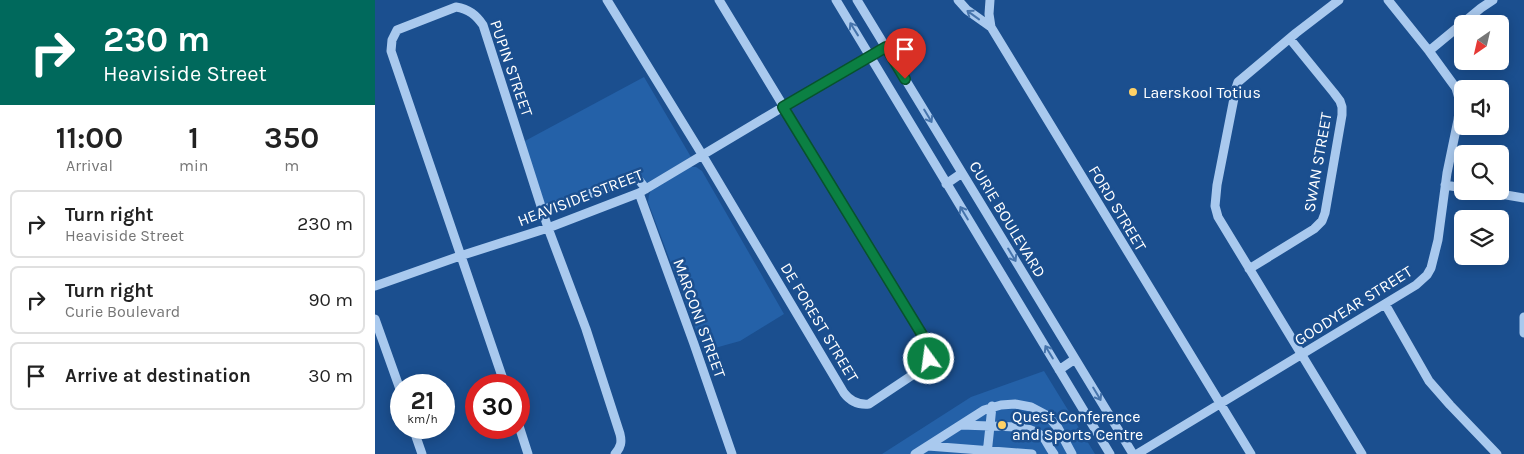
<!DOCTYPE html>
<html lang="en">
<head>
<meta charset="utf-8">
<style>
	:root { --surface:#fff; --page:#f6f6f6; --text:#222; --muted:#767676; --line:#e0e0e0 }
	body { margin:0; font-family:Karla,sans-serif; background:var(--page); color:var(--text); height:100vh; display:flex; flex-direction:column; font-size:19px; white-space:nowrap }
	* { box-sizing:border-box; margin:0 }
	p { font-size:16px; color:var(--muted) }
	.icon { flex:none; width:28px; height:28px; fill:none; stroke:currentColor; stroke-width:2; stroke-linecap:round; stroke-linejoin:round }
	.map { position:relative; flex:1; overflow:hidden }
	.side { display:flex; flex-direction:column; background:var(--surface); width:375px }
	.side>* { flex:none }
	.top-card { background:#00695c; color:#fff; overflow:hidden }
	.needle { width:32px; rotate:214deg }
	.controls { position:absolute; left:1079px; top:15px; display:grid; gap:10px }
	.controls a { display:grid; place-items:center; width:55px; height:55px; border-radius:8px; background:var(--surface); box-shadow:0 2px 12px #0003; font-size:25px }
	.speed { position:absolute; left:15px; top:374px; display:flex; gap:10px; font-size:25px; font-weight:700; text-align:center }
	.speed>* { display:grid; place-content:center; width:65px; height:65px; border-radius:50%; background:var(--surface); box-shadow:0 2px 12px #0003; line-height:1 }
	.speed small { font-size:12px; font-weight:400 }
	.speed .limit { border:8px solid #d22; background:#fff; color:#111 }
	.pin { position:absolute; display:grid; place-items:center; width:42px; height:42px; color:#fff; margin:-51px -21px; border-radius:50% 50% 50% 0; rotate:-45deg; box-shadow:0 0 5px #0007 }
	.pin .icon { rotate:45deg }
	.me { position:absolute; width:55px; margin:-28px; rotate:346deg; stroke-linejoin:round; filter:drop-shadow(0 0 4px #0008) }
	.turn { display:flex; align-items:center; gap:18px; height:105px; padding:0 20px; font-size:22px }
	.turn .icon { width:65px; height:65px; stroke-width:2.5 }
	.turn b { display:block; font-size:35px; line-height:42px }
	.eta { display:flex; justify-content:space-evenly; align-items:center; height:85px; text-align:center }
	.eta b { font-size:30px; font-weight:700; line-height:35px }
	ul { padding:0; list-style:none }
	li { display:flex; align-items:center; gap:15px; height:68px; margin:0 10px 8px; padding:0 10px; border:2px solid var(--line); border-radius:8px }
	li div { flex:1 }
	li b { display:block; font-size:19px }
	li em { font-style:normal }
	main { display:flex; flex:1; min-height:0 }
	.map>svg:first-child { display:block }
	.green { fill:#2461a8 }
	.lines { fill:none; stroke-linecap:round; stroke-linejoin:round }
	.minor { stroke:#a9c9ee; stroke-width:9 }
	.oneway { stroke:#4674ac }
	.route-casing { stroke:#07532c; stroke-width:12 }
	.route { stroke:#0b8043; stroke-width:9 }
	.poi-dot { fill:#ffd166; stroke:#1b4f8f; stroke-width:2 }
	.labels { text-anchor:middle; stroke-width:5; stroke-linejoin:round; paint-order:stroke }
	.street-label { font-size:16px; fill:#fff; stroke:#1b4f8f }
	.poi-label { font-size:16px; fill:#fff; stroke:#1b4f8f; text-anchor:start }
</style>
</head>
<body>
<main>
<section class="side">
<div class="top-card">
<div class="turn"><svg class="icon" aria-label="right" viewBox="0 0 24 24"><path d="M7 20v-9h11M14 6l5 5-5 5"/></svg><div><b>230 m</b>Heaviside Street</div></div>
</div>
<div class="eta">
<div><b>11:00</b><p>Arrival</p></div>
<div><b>1</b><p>min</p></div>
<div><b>350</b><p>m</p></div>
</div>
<ul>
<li><svg class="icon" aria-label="right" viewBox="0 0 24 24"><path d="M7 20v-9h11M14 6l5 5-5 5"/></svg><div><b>Turn right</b><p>Heaviside Street</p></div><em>230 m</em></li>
<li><svg class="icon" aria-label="right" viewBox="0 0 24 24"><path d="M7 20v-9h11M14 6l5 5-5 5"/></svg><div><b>Turn right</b><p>Curie Boulevard</p></div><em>90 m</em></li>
<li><svg class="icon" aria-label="arrive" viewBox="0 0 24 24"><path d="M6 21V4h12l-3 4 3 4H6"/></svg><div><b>Arrive at destination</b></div><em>30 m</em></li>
</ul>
</section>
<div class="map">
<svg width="1149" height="454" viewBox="0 0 1149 454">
	<rect width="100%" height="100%" fill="#1b4f8f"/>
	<path class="green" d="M269,77L316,157L272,183L258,172L170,205L148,142Z
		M315,167H321L327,171L409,314L365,341L329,351L273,202L274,195L276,190Z
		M669,371L720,454H507L596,397Z"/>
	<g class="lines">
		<path class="minor" d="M232,0L328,156L469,393C475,401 483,405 494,404L551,366L555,353L551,341L344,0
			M461,0L735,454
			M482,0L758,454
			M583,0L592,10L616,27
			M615,0L614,14L616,27L876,454
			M964,0L921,33L863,82L861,88L842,185L840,206L843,217L987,454
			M1054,51L1106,8L1118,0
			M571,184L587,173
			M1070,185L1088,188
			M1108,191L1149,198
			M264,193L319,344L357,454
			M167,210L243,184L255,178H261L264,180L271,189
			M874,269L939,229L947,221L950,213L967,115V107L965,101L959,93L915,39
			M0,286L85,256L173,228L264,193L408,107L511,47
			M1010,304L1054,381L1075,405L1122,454
			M1149,317V333
			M0,319L26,392
			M684,370L700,359
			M130,385L16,51L17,40L22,30L81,7C94,9 101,15 108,25L173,228L211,329L245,434C247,442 246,447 240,454
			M586,425L615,426L617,406
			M144,426L153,454
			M38,428L47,454
			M553,446L657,454
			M540,454L609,410L626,405L640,404L656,407L673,416L683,428L697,454
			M612,454L615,426C631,427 656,425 668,437C672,442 675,449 679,454
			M762,454L1041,285L1052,275L1056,268L1063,240L1072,173L1083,120L1085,102L1081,88L1054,51L1013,0"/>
	</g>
	<defs><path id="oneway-shaft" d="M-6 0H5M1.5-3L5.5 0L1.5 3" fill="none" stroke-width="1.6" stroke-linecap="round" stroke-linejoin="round" transform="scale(1.25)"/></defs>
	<g class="oneway">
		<use href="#oneway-shaft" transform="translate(598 15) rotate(-144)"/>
		<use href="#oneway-shaft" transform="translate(479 29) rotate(-122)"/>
		<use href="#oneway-shaft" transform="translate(553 116) rotate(59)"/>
		<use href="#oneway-shaft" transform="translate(589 213) rotate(-121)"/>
		<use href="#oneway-shaft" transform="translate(637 255) rotate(59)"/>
		<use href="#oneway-shaft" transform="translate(674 352) rotate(-121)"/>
		<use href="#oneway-shaft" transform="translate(722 394) rotate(59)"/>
	</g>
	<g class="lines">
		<defs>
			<path id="route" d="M530,79L511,47L408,107L551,341L555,352L554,359"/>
		</defs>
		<use href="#route" class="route-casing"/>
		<use href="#route" class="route"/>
	</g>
	<g class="poi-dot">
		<circle cx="758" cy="92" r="5"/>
		<circle cx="627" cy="425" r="5"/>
	</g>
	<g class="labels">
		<g class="street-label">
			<text transform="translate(137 68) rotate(71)" y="6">PUPIN STREET</text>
			<text transform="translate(942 162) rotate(-80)" y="6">SWAN STREET</text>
			<text transform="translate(205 197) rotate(-21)" y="6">HEAVISIDE STREET</text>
			<text transform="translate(743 208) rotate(59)" y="6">FORD STREET</text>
			<text transform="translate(633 219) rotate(59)" y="6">CURIE BOULEVARD</text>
			<text transform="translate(978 305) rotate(-32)" y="6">GOODYEAR STREET</text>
			<text transform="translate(325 318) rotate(70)" y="6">MARCONI STREET</text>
			<text transform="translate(445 322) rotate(59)" y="6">DE FOREST STREET</text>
		</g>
		<g class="poi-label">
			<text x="768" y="98">Laerskool Totius</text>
			<text x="637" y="422">Quest Conference<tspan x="637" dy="18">and Sports Centre</tspan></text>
		</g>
	</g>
</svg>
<div class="controls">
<a><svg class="needle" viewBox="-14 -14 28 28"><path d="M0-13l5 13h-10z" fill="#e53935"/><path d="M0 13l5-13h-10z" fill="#767676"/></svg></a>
<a><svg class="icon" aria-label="sound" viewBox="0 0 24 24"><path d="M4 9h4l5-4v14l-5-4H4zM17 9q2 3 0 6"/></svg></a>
<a><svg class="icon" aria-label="search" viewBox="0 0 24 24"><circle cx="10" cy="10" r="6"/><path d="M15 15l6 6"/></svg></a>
<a><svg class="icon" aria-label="layers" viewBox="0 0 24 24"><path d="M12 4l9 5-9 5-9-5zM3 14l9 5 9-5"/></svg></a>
</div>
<div class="speed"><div>21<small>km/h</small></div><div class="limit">30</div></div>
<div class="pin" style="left:530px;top:79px;background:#d93025"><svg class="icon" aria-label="arrive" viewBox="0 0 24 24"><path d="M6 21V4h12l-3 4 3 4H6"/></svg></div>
<svg class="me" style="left:554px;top:359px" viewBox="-20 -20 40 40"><circle r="17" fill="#0b8043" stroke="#fff" stroke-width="3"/><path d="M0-11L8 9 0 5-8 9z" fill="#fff"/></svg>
</div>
</main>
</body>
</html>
